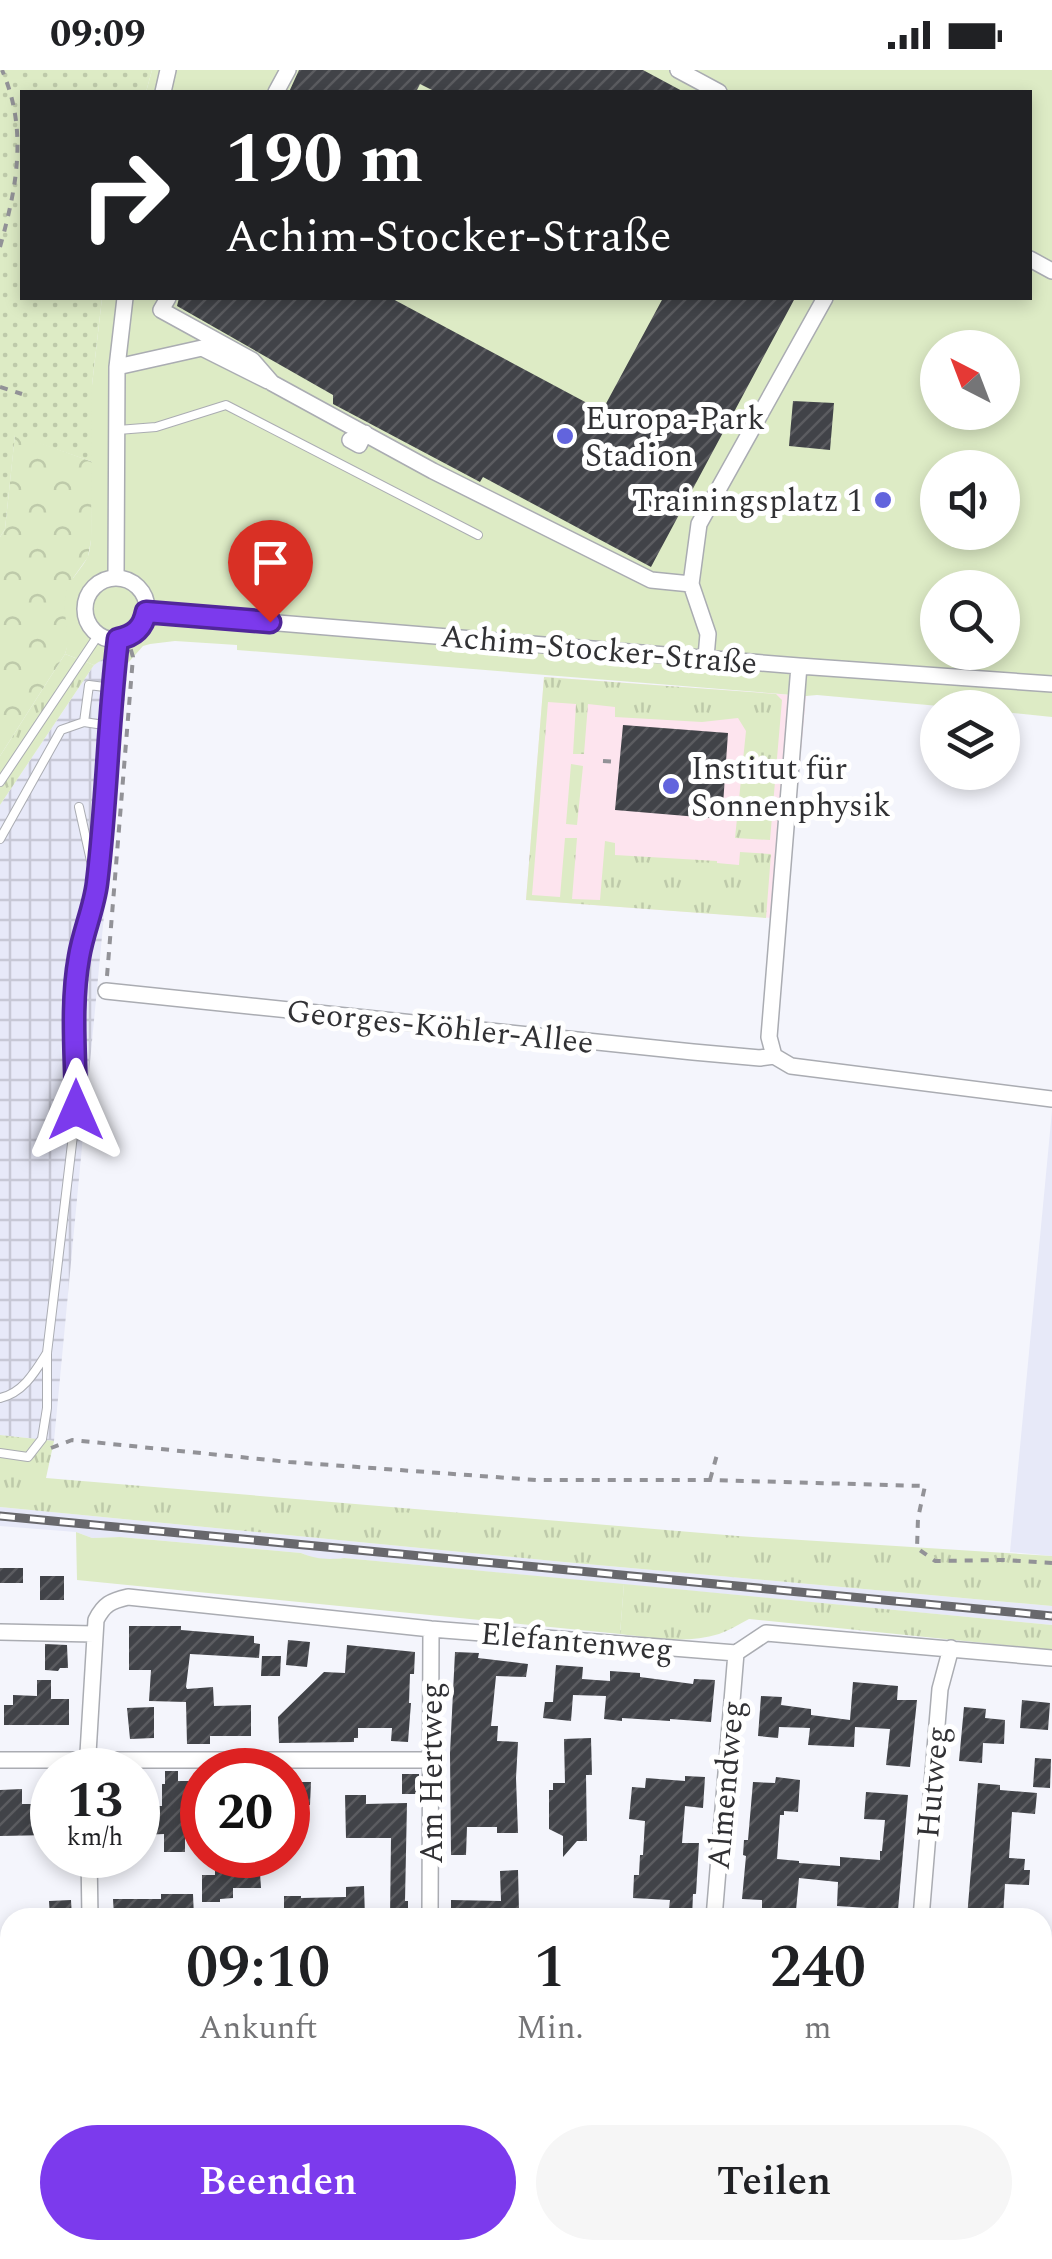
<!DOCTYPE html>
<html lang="de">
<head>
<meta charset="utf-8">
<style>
	:root { --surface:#fff; --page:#f6f6f6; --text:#202124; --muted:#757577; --accent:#7c3aed }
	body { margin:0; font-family:Spectral,serif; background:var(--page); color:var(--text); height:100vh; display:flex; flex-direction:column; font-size:38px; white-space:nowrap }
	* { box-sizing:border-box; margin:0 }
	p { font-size:32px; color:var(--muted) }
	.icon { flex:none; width:55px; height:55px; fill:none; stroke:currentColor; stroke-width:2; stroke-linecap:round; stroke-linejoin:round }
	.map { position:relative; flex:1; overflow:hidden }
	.details { position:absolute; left:0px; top:1838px; width:1052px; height:352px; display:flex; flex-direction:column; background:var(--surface); border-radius:30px 30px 0 0; box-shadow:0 5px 15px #0003 }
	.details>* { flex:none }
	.hud { position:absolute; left:20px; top:20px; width:1012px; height:210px; border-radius:0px; box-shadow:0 5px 15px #0003; background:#202124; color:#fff; overflow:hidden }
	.needle { width:65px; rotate:318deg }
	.controls { position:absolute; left:920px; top:260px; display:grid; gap:20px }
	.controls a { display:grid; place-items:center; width:100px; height:100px; border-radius:50%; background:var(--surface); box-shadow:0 5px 15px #0003; font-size:50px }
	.speed { position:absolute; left:30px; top:1678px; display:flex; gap:20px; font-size:50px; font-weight:700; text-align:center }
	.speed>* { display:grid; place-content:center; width:130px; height:130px; border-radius:50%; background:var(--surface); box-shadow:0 5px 15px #0003; line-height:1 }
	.speed small { font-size:25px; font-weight:400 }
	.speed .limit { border:15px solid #d22; background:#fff; color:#111 }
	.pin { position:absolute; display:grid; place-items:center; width:85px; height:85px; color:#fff; margin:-102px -42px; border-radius:50% 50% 50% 0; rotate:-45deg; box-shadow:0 0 10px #0007 }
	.pin .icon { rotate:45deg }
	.me { position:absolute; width:110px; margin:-55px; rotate:0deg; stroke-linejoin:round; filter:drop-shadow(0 0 8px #0008) }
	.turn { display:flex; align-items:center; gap:35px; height:210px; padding:0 40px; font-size:45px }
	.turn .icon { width:130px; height:130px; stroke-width:2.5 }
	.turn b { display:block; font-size:70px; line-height:85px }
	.eta { display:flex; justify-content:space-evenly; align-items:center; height:170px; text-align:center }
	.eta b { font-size:60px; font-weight:600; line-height:70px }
	.primary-button { display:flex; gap:20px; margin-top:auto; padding:20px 40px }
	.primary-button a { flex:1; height:115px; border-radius:60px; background:var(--accent); color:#fff; font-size:40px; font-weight:600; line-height:115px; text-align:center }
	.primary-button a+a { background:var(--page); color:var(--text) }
	.status { display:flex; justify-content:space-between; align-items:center; height:70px; padding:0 50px; background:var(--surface); direction:ltr }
	.status svg { height:28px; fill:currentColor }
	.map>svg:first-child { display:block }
	.commercial { fill:#fde4ee }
	.industrial { fill:url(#industrial-grid) }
	.built { fill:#e7e9f8 }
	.grass { fill:url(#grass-tufts) }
	.forest { fill:url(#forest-crowns) }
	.park { fill:url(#park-dots) }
	.garden { fill:#ddebc5; fill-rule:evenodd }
	.building { fill:url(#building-hatch) }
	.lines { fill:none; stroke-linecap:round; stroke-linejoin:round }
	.lane-casing { stroke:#aaacb2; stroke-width:10 }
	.street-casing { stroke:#aaacb2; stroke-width:18 }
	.path { stroke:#929297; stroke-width:4; stroke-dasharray:8 8; stroke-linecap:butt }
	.lane { stroke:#fff; stroke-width:8 }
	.street { stroke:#fff; stroke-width:15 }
	.rail-casing { stroke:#68686c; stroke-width:9 }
	.rail { stroke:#fff; stroke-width:5; stroke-dasharray:15; stroke-linecap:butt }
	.route-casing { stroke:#51269a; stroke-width:25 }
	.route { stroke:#7c3aed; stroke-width:18 }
	.poi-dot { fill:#6264dd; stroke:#fff; stroke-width:4 }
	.labels { text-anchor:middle; stroke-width:10; stroke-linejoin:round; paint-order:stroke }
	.poi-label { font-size:32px; fill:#313134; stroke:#fff; text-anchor:start }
	.street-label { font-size:32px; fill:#313134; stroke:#fff }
</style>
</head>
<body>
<div class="status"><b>09:09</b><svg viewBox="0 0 49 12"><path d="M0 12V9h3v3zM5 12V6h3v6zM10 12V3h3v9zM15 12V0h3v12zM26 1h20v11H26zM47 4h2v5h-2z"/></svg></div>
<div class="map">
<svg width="1052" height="2189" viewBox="0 0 1052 2189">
	<defs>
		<pattern id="industrial-grid" width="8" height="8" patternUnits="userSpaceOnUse" patternTransform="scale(2.5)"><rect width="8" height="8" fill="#e7e9f8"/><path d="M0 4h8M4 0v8" fill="none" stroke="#c7c8d5"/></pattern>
		<pattern id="grass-tufts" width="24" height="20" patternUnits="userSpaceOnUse" patternTransform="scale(2.5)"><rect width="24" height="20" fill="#ddebc5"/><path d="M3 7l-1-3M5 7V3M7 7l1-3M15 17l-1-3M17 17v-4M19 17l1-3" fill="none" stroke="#becaaa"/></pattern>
		<pattern id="forest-crowns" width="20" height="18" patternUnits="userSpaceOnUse" patternTransform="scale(2.5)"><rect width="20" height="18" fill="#ddebc5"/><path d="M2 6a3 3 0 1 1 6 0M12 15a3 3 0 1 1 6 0" fill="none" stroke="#becaaa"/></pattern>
		<pattern id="park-dots" width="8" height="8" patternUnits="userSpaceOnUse" patternTransform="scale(2.5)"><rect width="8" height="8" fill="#ddebc5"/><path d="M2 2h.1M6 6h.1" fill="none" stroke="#becaaa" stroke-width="1.8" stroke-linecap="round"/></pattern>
		<pattern id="building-hatch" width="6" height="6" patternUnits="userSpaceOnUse" patternTransform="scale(2.5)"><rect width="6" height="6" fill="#414348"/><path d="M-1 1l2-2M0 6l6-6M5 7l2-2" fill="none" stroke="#5b5c60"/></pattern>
	</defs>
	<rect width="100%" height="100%" fill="#f4f5fc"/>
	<path class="commercial" d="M544,607L806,626L786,849L526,830Z"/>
	<path class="industrial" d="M102,589L128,593L54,1371L0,1365V735L94,595Z"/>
	<path class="built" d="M1052,1041V1486L1010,1482Z
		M0,1437L564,1492L1052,1536V1555L344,1488L329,1490L316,1489L301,1483L120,1467L92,1468L76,1462L0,1456Z
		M0,2012H6V2047H10V2106H0Z"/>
	<path class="grass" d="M65,584L94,595L0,735V686Z
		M544,607L776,624L782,630L770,770L735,768L746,661L738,648L702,652L615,647V637L588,634L584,684H573L576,634L548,632L532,825L560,827L565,768H577L572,829L600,830L605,771L615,773V785L717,791V793L739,795L740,782L771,784L766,848L526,830Z
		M571,694L583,696L577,755L566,754Z
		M0,1365L54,1371L46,1408L738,1466L1052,1486V1536L564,1492L0,1437Z
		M624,1514L1052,1555V1580L749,1549C739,1554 730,1560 719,1564C687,1574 653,1568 620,1564Z"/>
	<path class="forest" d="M15,364L93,392L91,470L88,487L73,508L68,574L65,584L0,686V467L5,459Z"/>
	<path class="park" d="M0,0H152L146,22H22V228H102L92,315L93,392L15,365L5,459L0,467Z"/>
	<path class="garden" d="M152,0H1052V647L1003,642L1002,638L950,637L817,625L806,626L237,580V575L175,571L150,574L143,576L128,593L103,589L94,595L65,584C72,563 60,541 67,520C71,507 83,498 88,486C90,481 90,475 91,470L92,315L102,228H1030V22H146ZM938,278H1002V342H938ZM938,398H1002V462H938ZM938,518H1002V582H938Z
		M76,1462L92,1468L120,1467L301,1483C316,1489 327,1490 344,1488L624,1514L620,1564L77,1510Z"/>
	<path class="building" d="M299,0H643L684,22H436L420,14L416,22H289Z
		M179,228H391L602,341L663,228H795L651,497L483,407L480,412L333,334V325L177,236Z
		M793,331L834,333L830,380L789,376Z
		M623,655L728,663L722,749L615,740Z
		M0,1498H23V1513H0Z
		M40,1506H64V1530H40Z
		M129,1556H181V1560L254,1566V1573L260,1574L259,1588L190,1584L186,1617L187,1619L213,1617L214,1636L251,1635V1666H210V1674H187L186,1632L149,1631L151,1600H129Z
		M288,1570L310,1572L307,1597L286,1595Z
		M45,1574L67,1575L68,1598H60L58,1601L45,1600Z
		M347,1575L415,1582L414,1604H410L409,1633H411L408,1672L391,1671L392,1658H358V1668H354V1672L279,1673L278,1647L324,1602L345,1603Z
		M455,1582L479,1583L478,1588L528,1594L526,1607L496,1606L491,1656H498L497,1671L518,1672L516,1708L518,1763H497V1757H467L466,1785H451L450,1683Z
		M262,1586H281L280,1606H261Z
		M556,1595L583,1597L582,1609L610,1611V1601L640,1603V1607L693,1614L694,1609L715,1610L711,1652L670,1649V1651L622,1648V1651L604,1649L606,1626L573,1625L571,1651L543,1648L545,1632H553Z
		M37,1610H51V1629H69V1655H4V1635H13V1625L37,1626Z
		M853,1612L898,1616L897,1630H917L910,1697L886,1695L890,1659L855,1657L854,1677L808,1675L810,1658L779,1657L778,1668L758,1666L761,1626L782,1627L781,1635L811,1639V1645L850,1650Z
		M1022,1630L1050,1633L1048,1660L1020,1658Z
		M154,1637V1668L130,1669L127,1638Z
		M964,1637L986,1639L985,1648L1005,1650L1004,1674L983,1673L982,1693L959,1691Z
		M591,1668L592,1705H586L587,1771H577L563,1787V1766L549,1759V1720H553V1713H565L564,1669Z
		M1035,1688L1051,1689L1050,1718L1033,1717Z
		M165,1701H178V1711H202V1764L185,1765V1782H164V1764L142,1765L141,1757H138V1736H162V1714H165Z
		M402,1704H419V1724H402Z
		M685,1706L705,1707L703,1738L685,1736L682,1773H699L696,1824H693L692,1848H668L670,1830L633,1828L634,1805H639L640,1785H643L645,1751L629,1749L632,1717L645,1718L646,1708L685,1711Z
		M776,1707L800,1710L798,1742L784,1741V1745H780L777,1789L799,1791V1793L840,1796V1787L880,1790V1781H882L885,1750L864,1749L866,1722L908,1725L898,1840L837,1836L838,1812L799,1808L796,1840L762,1838V1830L742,1829L746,1786L743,1785L744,1770H748L753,1712L775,1713Z
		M288,1712H311L310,1735H288Z
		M978,1713L1000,1715V1720L1037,1723L1035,1744L1012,1742L1009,1788L1025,1789L1024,1800H1030L1029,1815L1005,1814L1003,1848H967Z
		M22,1719V1734H52V1765L0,1766V1720Z
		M345,1725H366V1734L407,1733L405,1831H408V1848H390L391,1768H346Z
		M215,1785H252V1789L259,1788L261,1818H233V1828L220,1829V1832H202V1805H215Z
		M518,1800L519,1840L510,1841V1848H451V1830L501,1831L500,1801Z
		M364,1816L365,1848H346V1842L284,1844V1826H301V1828L346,1827V1817Z
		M161,1824H193L194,1848L114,1846L113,1829H161Z
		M71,1830L72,1848H50L49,1831Z"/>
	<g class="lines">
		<defs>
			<path id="lane" d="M118,360L156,357L226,335L478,465
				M110,656L84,652L89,615L112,618
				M0,712L99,564
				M79,737L95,809
				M0,769L61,660L84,652
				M0,1328C23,1323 35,1302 47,1283
				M0,1383L28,1387L42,1369L47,1338V1283L76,1040L75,928L79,887L97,819L107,715L112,618L118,569"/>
			<path id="street" d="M678,0L719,22
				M163,22L168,0
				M276,22L288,0
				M1030,189L1052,201
				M168,228L161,240L252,290L272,313L433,401L651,510L691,514
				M117,297L202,278L268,311
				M350,370L359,375L365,363
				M116,508L117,297L125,228
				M85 539a31 31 0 1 1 62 0a31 31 0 1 1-62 0Z
				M146,542L799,596L1052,614
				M706,587L708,564L691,514L699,454L825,228
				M799,596L769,967L774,986L791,996L1052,1029
				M106,921L693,982L760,988L774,986
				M0,1562L94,1564
				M0,1690H431
				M87,1700L96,1550C104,1534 111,1531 128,1527L431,1559L736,1583L766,1563L1052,1588
				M89,1785L90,1848
				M430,1848L431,1559
				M714,1848L736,1583
				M921,1848L940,1619L951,1578
				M96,2180L97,2189
				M433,2180V2189
				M704,2180V2189
				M908,2180V2189"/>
		</defs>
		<use href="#lane" class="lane-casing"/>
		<use href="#street" class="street-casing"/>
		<path class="path" d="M0,177C17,116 28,60 2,0
			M0,317L22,324
			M603,691L619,692
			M107,906L133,587L130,577
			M51,1378L72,1370L289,1392L536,1410H710L925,1416L918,1448L917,1478L935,1491L1004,1490L1052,1493
			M710,1410L718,1381
			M1042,1962L1052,1963
			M0,1994H10"/>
		<use href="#lane" class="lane"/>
		<use href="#street" class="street"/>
		<defs>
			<path id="rail" d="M0,1446L1052,1546"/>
		</defs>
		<use href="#rail" class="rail-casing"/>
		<use href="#rail" class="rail"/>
	</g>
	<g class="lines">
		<defs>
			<path id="route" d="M76,1040C76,990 70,937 79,887C83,862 94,838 97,813C107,732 108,650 118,569C134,566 143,558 146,542L270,552"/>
		</defs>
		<use href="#route" class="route-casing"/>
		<use href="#route" class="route"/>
	</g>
	<g class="poi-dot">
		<circle cx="565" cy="366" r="10"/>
		<circle cx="883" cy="430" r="10"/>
		<circle cx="671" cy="716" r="10"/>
	</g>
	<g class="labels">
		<g class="poi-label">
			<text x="585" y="359">Europa-Park<tspan x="585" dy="37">Stadion</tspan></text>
			<text x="863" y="441" text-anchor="end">Trainingsplatz 1</text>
			<text x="691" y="709">Institut für<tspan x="691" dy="37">Sonnenphysik</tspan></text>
		</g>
		<g class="street-label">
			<text transform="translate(599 579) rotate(5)" y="11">Achim-Stocker-Straße</text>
			<text transform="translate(440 956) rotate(6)" y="11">Georges-Köhler-Allee</text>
			<text transform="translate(577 1571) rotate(5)" y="11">Elefantenweg</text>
			<text transform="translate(431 1703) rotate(-90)" y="11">Am Hertweg</text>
			<text transform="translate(932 1712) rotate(-85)" y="11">Hutweg</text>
			<text transform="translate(725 1715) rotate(-85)" y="11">Almendweg</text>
		</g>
	</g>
</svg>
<div class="controls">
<a><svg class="needle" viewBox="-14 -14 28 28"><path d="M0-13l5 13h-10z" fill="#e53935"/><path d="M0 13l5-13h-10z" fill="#757577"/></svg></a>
<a><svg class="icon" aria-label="sound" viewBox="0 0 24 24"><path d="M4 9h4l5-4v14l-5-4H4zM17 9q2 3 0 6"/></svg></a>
<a><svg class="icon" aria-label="search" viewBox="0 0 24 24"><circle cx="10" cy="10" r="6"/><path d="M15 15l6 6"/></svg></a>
<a><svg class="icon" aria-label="layers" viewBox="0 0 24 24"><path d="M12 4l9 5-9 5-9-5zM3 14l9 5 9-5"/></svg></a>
</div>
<div class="speed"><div>13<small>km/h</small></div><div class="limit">20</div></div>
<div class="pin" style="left:270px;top:552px;background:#d93025"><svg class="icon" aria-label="arrive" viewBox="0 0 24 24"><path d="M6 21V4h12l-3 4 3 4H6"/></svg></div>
<svg class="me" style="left:76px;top:1040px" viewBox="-20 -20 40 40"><path d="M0-17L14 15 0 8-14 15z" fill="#7c3aed" stroke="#fff" stroke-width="4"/></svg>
<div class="hud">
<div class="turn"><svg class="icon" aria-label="right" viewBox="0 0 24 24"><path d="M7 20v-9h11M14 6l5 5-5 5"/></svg><div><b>190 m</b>Achim-Stocker-Straße</div></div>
</div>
<section class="details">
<div class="eta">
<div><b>09:10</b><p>Ankunft</p></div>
<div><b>1</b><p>Min.</p></div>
<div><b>240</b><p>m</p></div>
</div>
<div class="primary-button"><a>Beenden</a><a>Teilen</a></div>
</section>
</div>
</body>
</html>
